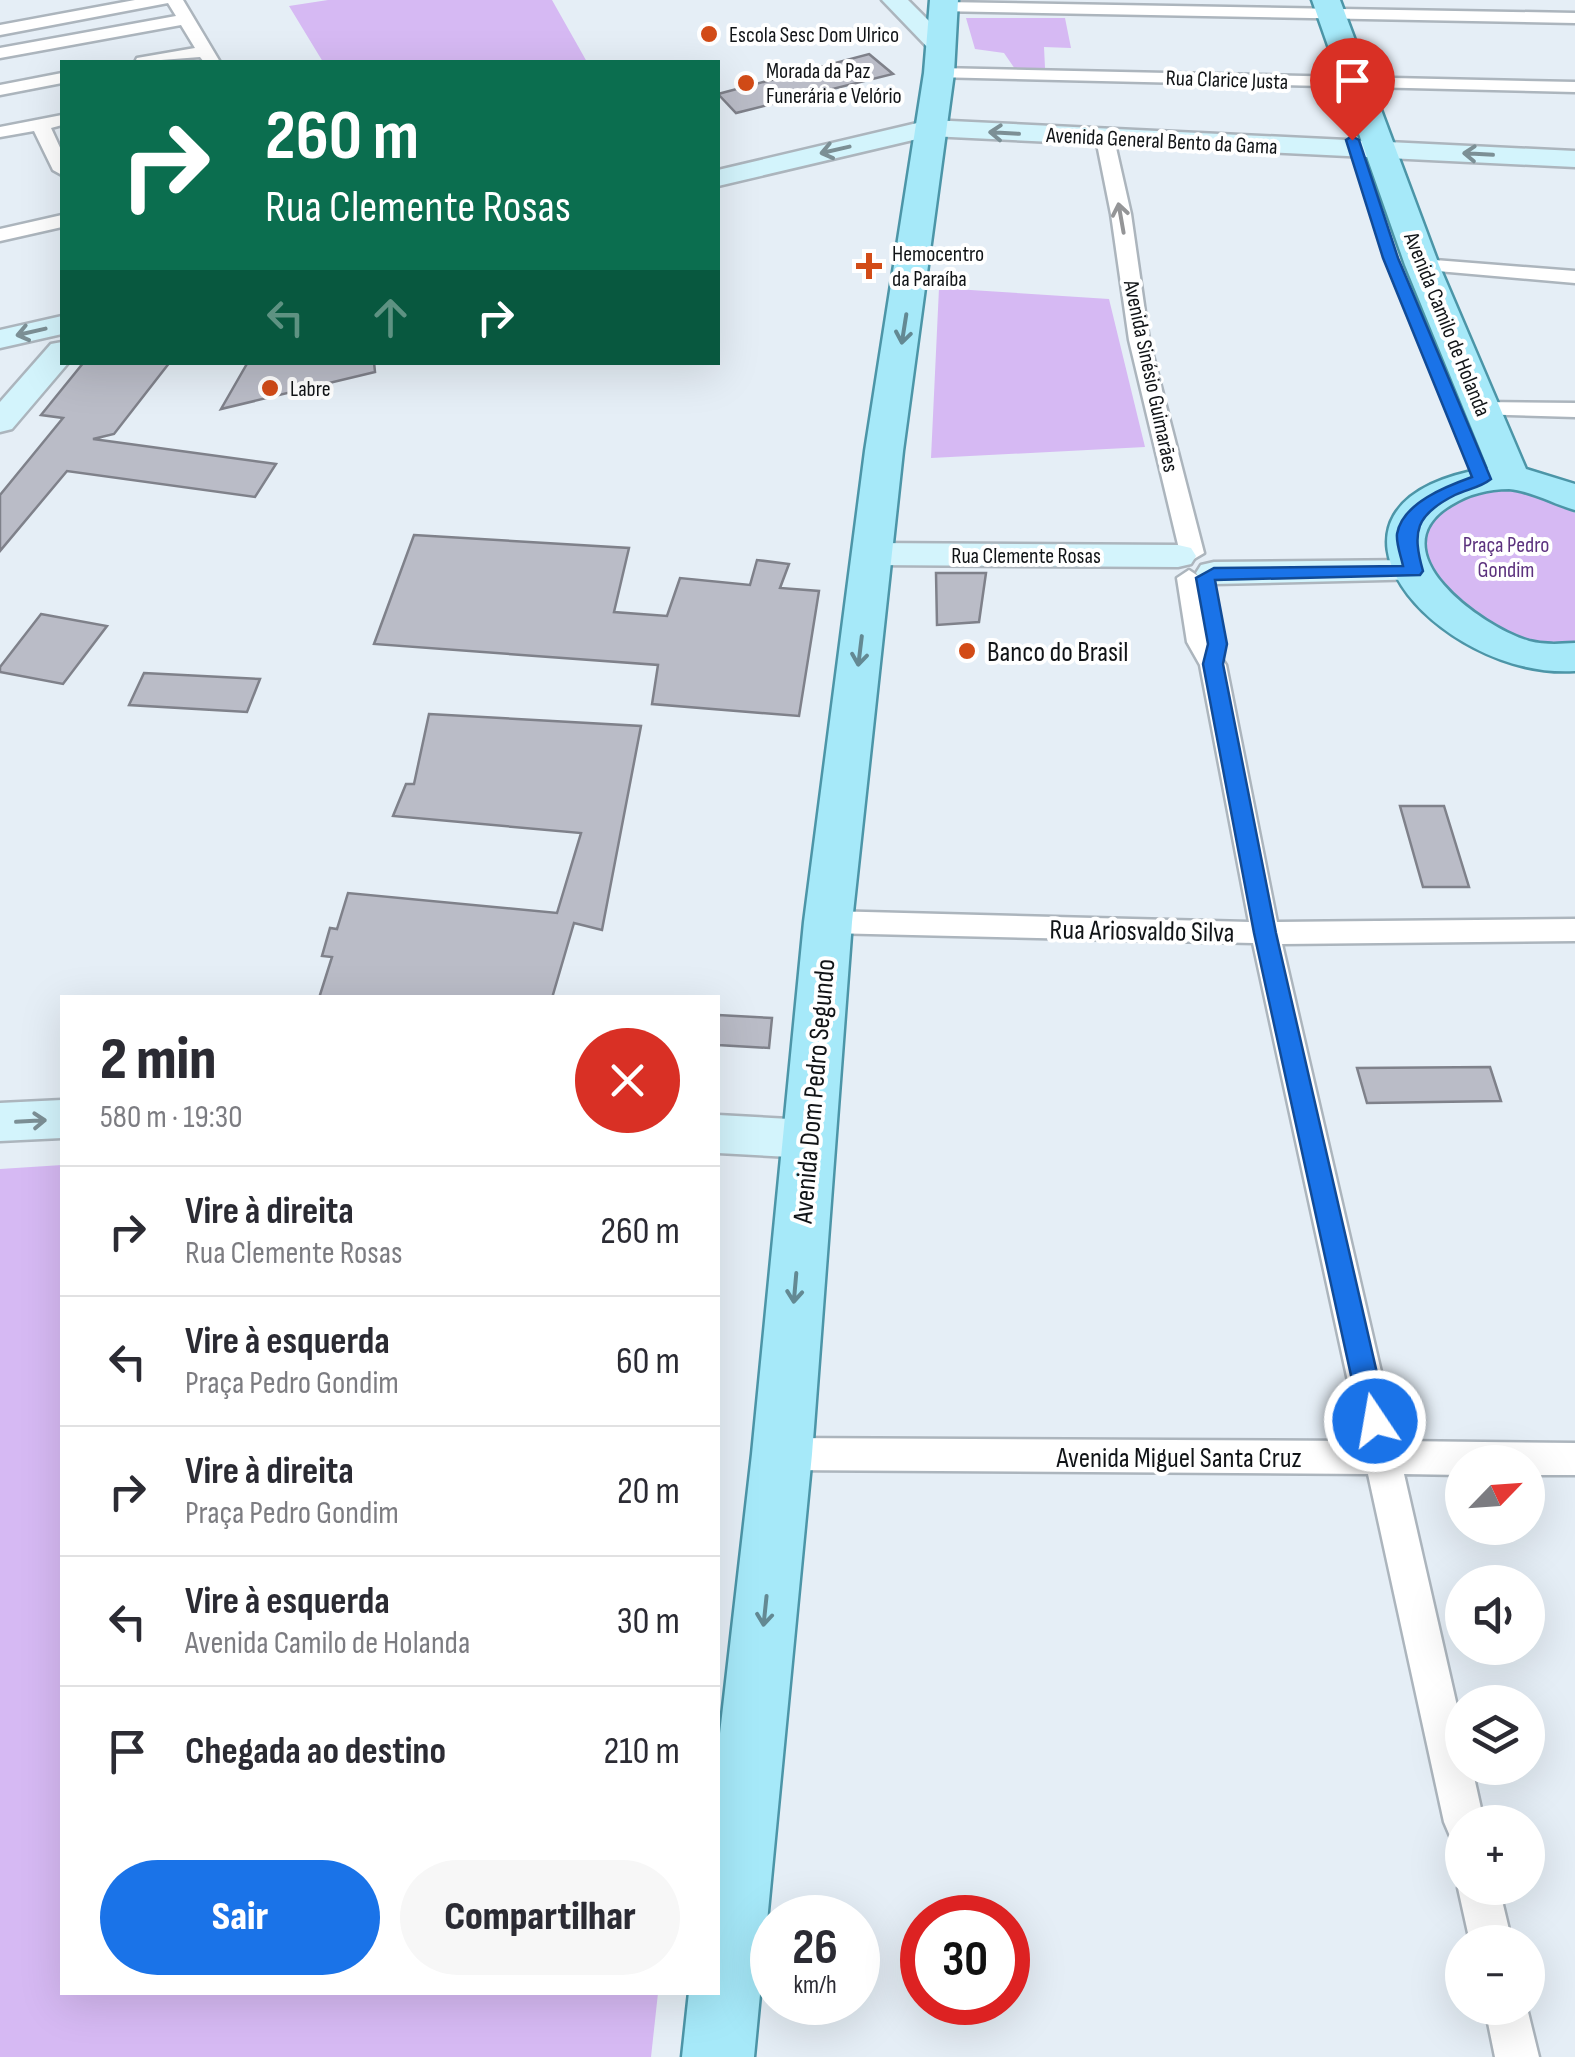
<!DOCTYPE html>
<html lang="pt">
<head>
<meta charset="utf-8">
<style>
	:root { --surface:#fff; --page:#f7f7f7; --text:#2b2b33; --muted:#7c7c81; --line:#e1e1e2; --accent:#1a73e8 }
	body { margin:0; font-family:"Sofia Sans Condensed",sans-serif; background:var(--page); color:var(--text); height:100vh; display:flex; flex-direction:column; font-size:38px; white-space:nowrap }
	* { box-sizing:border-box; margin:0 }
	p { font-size:32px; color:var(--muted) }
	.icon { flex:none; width:55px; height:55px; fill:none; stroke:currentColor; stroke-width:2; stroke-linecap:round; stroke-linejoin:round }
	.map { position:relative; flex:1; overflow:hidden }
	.sheet { position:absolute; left:60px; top:995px; width:660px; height:1000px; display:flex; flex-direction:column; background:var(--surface); border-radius:0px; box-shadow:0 10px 40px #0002 }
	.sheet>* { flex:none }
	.hud { position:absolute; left:60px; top:60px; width:660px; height:305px; border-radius:0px; box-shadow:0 10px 40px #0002; background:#0b6e4f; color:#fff; overflow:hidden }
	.needle { width:65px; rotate:65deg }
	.tools { position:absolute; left:1445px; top:1445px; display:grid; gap:20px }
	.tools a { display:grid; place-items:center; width:100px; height:100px; border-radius:50%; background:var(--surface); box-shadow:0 10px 40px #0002; font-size:50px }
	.speed { position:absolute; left:750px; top:1895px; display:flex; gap:20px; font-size:50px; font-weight:700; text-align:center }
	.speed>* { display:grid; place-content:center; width:130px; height:130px; border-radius:50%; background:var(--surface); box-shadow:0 10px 40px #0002; line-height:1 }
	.speed small { font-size:25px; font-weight:400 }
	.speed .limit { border:15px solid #d22; background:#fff; color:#111 }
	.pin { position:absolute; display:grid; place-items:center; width:85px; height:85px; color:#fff; margin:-102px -42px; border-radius:50% 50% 50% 0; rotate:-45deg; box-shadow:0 0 10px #0007 }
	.pin .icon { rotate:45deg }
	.me { position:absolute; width:110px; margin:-55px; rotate:348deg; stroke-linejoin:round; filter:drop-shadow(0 0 8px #0008) }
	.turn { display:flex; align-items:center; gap:35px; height:210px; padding:0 40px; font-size:45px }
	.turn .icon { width:130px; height:130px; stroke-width:2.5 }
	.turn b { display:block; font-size:70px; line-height:85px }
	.lanes { display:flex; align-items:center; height:95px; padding:0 40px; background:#0003; justify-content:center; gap:50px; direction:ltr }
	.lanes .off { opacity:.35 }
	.round { display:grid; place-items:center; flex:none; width:105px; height:105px; border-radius:52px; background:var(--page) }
	.head { display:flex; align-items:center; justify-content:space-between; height:170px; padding:0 40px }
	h1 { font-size:60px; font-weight:800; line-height:75px }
	.button { display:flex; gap:20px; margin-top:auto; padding:20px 40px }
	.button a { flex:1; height:115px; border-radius:60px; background:var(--accent); color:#fff; font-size:40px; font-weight:800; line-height:115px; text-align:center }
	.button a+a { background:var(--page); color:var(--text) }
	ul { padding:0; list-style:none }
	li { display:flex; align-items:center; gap:30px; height:130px; padding:0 40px; border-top:2px solid var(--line) }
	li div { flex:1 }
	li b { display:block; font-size:38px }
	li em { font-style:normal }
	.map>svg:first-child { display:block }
	.green { fill:#d6b9f3 }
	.building { fill:#babcc7; stroke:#7f818a; stroke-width:2.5 }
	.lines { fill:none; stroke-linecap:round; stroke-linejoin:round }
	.street-casing { stroke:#acb5bd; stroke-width:5 }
	.secondary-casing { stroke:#acb5bd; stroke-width:5 }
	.primary-casing { stroke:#4c95a7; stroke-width:5 }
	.street { fill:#fff; fill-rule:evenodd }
	.secondary { fill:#d3f4fc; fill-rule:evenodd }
	.primary { fill:#a6e9f9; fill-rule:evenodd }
	.oneway { stroke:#7c8f95 }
	.oneway2 { stroke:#949597 }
	.oneway3 { stroke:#638993 }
	.route { fill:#1a73e8; stroke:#114b97; stroke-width:2.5 }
	.poi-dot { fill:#d24b17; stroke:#fff; stroke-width:4 }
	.labels { text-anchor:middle; stroke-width:8; stroke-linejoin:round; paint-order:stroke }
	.far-poi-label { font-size:22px; fill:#111417; stroke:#fff; text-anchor:start }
	.far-street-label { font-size:22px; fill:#111417; stroke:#fff }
	.far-park-label { font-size:22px; fill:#5c327e; stroke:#fff }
	.poi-label { font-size:28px; fill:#111417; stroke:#fff; text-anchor:start }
	.street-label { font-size:28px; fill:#111417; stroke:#fff }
</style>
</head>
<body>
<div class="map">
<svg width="1575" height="2057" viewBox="0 0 1575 2057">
	<rect width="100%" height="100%" fill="#e5eef6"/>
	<path class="green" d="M328,0H552L587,62H323L289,6Z
		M966,18H1065L1071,48L1044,47L1045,68L1015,69L1004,53L975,49Z
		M939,288L1109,299L1145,447L931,458Z
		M1479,489C1514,490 1544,494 1575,513V645C1506,652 1443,602 1415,542L1425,514Z
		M62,1165V1992L658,1993L651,2057H0V1169Z"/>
	<path class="building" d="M869,54L893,74L736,113L718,94Z
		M84,362H170L114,434L93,439L276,464L255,497L67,471L0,551V495L63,418L41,415Z
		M248,362H374L375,372L221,409Z
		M414,535L629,548L614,612L667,616L680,578L750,585L757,560L789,564L780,588L819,591L799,716L652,704L658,665L374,644Z
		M936,573H986L979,622L937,625Z
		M41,614L107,626L63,684L0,672V667Z
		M144,673L260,679L247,712L129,705Z
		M429,714L641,726L602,930L574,923L552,998H319L332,957L322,956L330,928L337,929L348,893L557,913L581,833L393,816L406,784H414Z
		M1400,806H1444L1469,887H1423Z
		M718,1015L772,1018L769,1048L718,1045Z
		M1490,1067L1501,1101L1367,1103L1357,1068Z"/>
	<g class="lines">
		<defs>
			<path id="street" d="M135,0H183L220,62H204L200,57L135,62L137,58L195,48L181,25L0,58V48L176,16L168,3L0,35V25Z
				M943,2L1575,13V23L937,11L935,7Z
				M939,68L1575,82V92L933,77L930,73Z
				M62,73V83L0,95V85Z
				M62,115V125L51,128L62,152V175L53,170L34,131L0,137V127Z
				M1105,134L1114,139L1131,214L1149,340L1204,553L1192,560L1180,553L1129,340L1111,214L1096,139Z
				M62,215V227L0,241V229Z
				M1422,259L1575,271V283L1415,269L1412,265Z
				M1481,402L1575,403V417L1473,414L1470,409L1473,404Z
				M1189,570L1201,578L1211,642L1226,665L1277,922L1575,919V941L1282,944L1397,1441L1575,1443V1475H1528V1462H1462V1475L1404,1474L1462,1728V1768H1472L1484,1822H1462V1842L1450,1836L1444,1822L1368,1474L782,1470L769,1466L764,1454L769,1442L782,1438L1361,1441L1253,943L828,933L818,929L814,922L818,915L828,911L1249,922L1200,665L1187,642L1177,578Z
				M1462,1878V1888H1499L1512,1942H1470L1458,1888Z
				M1485,2008H1527L1539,2057H1495Z"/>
			<path id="secondary" d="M882,0H908L949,41L953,46L949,51H931Z
				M930,120L1575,151V167L930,136L718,186V170Z
				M62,316V334L0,348V330Z
				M62,342V362H69L12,429L0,432V402L51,344Z
				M873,543L1178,545L1191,548L1196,556L1191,564L1178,567L873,565L860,562L855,554L860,546Z
				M1414,560L1427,563L1432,571L1427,579L1214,584L1201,581L1196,573L1201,565L1214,562Z
				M62,1100V1138L0,1141V1103Z
				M718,1115L808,1120L825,1125L832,1139L825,1153L808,1158L718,1153Z"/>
			<path id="primary" d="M930,0H958L954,73L903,451L852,922L812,1454L754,2057H682L689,1992H718V1751L752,1454L804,922L865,451L924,73Z
				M1312,0H1340L1439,265L1526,469L1575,484V510C1553,504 1532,491 1509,489C1488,489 1469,494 1451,505C1375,551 1482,627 1529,641C1545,645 1559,644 1575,643V671C1438,680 1279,502 1488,468L1405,265Z"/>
		</defs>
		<use href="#street" class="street-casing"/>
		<use href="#secondary" class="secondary-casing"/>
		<use href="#primary" class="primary-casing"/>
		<use href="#street" class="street"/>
		<use href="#secondary" class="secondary"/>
		<use href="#primary" class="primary"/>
	</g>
	<defs><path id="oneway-shaft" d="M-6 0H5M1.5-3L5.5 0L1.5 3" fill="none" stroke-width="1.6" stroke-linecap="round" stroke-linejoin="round" transform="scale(2.5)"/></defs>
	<g class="oneway">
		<use href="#oneway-shaft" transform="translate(1004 133) rotate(-177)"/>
		<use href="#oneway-shaft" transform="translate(835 150) rotate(167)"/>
		<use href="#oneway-shaft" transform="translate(1478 154) rotate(-177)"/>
		<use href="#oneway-shaft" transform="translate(31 332) rotate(167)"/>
		<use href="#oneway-shaft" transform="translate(31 1121) rotate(-3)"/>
	</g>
	<use class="oneway2" href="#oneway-shaft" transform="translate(1121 218) rotate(-100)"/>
	<g class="oneway3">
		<use href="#oneway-shaft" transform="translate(904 329) rotate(99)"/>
		<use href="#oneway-shaft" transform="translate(860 651) rotate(97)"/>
		<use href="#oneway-shaft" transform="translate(795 1288) rotate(95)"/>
		<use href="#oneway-shaft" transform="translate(765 1611) rotate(96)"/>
	</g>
	<path class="route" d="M1352,136L1359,140L1398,258L1491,479C1480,488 1467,489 1455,495C1415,515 1412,532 1423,571L1420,575L1215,580L1227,644L1223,664L1276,933L1388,1421L1384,1429L1375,1433L1365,1429L1361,1421L1254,933L1203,664L1208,644L1196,578L1214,568L1403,566C1401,556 1396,544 1397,534C1402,503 1447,486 1472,477L1383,258L1346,140Z"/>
	<g class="poi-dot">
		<circle cx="709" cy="34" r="10"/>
		<circle cx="746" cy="83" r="10"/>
		<path d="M864 251h10v10h10v10h-10v10h-10v-10h-10v-10h10z"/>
		<circle cx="270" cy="388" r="10"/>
		<circle cx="967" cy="651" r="10"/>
	</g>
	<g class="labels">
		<g class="far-poi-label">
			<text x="729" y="42">Escola Sesc Dom Ulrico</text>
			<text x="766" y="78">Morada da Paz<tspan x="766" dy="25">Funerária e Velório</tspan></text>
			<text x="892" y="261">Hemocentro<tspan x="892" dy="25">da Paraíba</tspan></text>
			<text x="290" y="396">Labre</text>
		</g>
		<g class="far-street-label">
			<text transform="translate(1227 79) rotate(2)" y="8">Rua Clarice Justa</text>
			<text transform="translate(1162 140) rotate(3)" y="8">Avenida General Bento da Gama</text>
			<text transform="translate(1448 324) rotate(68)" y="8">Avenida Camilo de Holanda</text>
			<text transform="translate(1152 376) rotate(78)" y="8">Avenida Sinésio Guimarães</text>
			<text x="1026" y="563">Rua Clemente Rosas</text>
		</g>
		<g class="far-park-label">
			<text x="1506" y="552">Praça Pedro<tspan x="1506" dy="25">Gondim</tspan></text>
		</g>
		<g class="poi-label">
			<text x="987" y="661">Banco do Brasil</text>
		</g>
		<g class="street-label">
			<text transform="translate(1142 930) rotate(1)" y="10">Rua Ariosvaldo Silva</text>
			<text transform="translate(813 1091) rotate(-85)" y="10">Avenida Dom Pedro Segundo</text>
			<text x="1179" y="1467">Avenida Miguel Santa Cruz</text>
		</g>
	</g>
</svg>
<div class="tools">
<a><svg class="needle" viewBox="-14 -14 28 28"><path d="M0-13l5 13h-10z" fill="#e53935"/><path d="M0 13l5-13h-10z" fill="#7c7c81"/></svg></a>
<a><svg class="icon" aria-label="sound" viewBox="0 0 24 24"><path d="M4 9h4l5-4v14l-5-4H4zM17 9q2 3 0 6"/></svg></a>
<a><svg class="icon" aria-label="layers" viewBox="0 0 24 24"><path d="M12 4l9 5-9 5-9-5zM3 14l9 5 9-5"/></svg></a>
<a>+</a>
<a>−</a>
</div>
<div class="speed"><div>26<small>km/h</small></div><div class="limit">30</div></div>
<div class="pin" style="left:1352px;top:140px;background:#d93025"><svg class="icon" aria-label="arrive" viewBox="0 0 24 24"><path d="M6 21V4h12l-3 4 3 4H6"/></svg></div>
<svg class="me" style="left:1375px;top:1421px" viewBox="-20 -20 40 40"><circle r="17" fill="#1a73e8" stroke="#fff" stroke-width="3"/><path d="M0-11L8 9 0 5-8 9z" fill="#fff"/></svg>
<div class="hud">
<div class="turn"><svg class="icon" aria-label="right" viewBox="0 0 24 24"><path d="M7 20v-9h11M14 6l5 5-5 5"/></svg><div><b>260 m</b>Rua Clemente Rosas</div></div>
<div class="lanes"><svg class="icon off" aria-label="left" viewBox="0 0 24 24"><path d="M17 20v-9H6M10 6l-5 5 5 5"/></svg><svg class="icon off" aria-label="ahead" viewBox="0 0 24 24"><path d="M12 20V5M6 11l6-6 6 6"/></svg><svg class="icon" aria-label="right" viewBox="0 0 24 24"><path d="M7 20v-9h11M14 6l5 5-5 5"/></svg></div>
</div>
<section class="sheet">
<div class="head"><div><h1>2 min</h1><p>580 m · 19:30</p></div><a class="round" style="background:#d93025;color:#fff"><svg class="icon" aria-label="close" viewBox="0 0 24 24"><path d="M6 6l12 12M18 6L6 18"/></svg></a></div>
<ul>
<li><svg class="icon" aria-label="right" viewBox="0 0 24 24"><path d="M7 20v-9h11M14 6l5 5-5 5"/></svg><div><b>Vire à direita</b><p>Rua Clemente Rosas</p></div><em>260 m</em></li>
<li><svg class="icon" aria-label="left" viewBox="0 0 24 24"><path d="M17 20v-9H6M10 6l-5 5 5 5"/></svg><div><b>Vire à esquerda</b><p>Praça Pedro Gondim</p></div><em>60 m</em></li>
<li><svg class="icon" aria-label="right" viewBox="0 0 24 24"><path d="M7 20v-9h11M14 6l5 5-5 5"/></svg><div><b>Vire à direita</b><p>Praça Pedro Gondim</p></div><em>20 m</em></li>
<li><svg class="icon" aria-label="left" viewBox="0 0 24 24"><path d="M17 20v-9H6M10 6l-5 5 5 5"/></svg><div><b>Vire à esquerda</b><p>Avenida Camilo de Holanda</p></div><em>30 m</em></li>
<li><svg class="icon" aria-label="arrive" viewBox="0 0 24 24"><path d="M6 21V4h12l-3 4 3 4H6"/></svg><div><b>Chegada ao destino</b></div><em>210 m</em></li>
</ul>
<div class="button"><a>Sair</a><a>Compartilhar</a></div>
</section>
</div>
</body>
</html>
